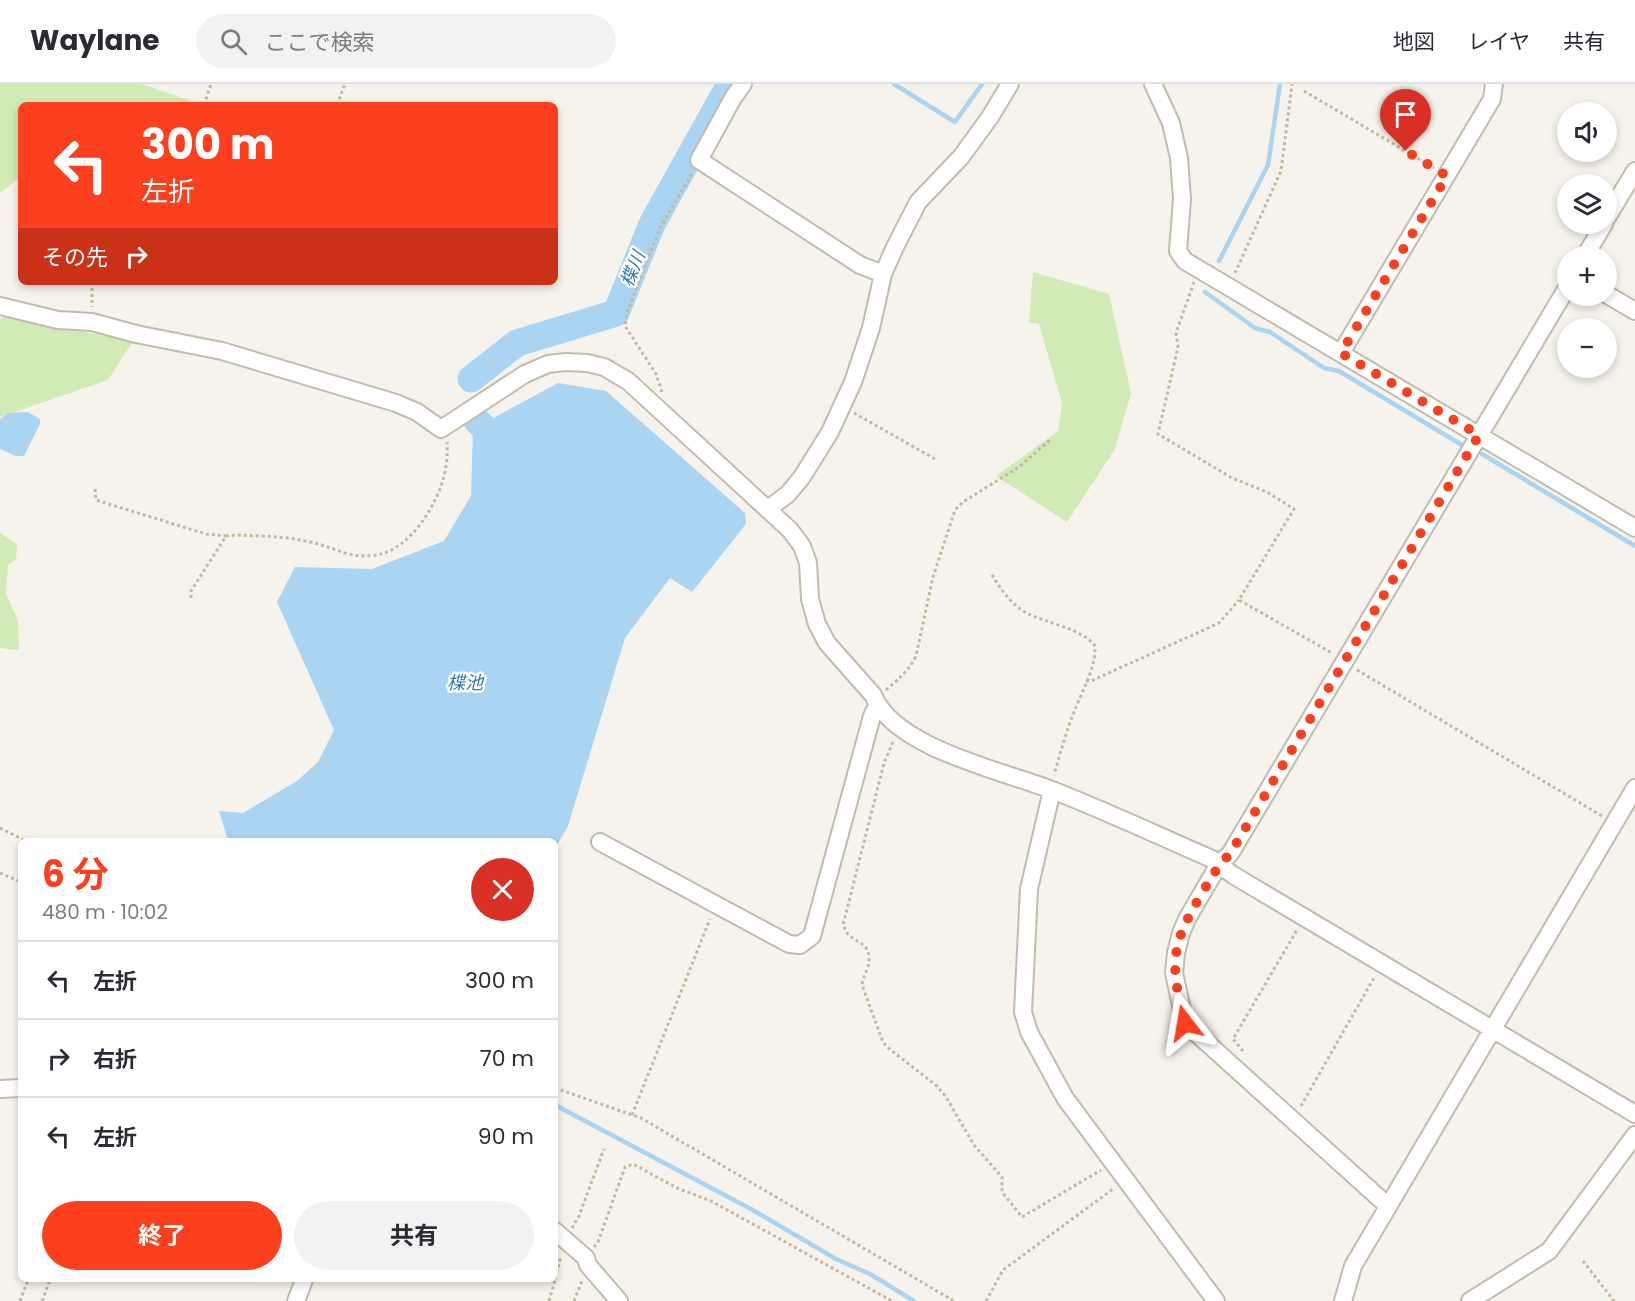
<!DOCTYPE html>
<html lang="ja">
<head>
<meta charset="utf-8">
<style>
	:root { --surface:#fff; --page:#f2f2f3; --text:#2b2b33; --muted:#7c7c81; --line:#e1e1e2; --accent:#fc3f1d }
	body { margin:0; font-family:Poppins,"Noto Sans JP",sans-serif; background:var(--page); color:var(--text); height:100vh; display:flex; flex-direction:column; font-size:22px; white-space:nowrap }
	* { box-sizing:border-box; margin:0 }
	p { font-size:20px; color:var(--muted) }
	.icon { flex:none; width:33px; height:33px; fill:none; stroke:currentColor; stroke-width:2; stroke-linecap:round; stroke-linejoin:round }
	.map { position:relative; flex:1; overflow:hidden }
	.details { position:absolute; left:18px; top:754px; width:540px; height:444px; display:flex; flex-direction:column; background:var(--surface); border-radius:9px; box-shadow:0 3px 9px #0003 }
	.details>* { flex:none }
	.banner { position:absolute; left:18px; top:18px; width:540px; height:183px; border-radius:9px; box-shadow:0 3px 9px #0003; background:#fc3f1d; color:#fff; overflow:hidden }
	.tools { position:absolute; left:1557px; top:18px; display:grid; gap:12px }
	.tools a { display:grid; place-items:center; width:60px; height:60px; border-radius:50%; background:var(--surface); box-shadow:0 3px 9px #0003; font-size:30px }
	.pin { position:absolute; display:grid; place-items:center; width:51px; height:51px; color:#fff; margin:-62px -26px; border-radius:50% 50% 50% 0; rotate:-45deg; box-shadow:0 0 6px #0007 }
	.pin .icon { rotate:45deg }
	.me { position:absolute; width:66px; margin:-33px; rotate:346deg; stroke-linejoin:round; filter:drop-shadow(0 0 4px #0008) }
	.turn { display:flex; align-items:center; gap:21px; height:126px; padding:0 24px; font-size:27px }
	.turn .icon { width:78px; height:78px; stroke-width:2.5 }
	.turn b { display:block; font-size:42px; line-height:51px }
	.then { display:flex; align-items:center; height:57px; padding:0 24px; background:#0003; gap:12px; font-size:22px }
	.round { display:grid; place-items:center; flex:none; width:63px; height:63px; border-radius:32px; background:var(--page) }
	.overview { display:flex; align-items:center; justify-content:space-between; height:102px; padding:0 24px }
	h1 { font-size:36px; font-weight:700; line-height:45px; color:var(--accent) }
	.button { display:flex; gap:12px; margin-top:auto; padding:12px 24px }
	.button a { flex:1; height:69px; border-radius:36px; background:var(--accent); color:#fff; font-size:24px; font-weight:700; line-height:69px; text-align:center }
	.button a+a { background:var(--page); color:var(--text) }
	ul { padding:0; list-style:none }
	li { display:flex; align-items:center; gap:18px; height:78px; padding:0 24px; border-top:2px solid var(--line) }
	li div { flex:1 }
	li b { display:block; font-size:22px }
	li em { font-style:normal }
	header { display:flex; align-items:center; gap:36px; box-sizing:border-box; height:84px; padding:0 30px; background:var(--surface); border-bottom:2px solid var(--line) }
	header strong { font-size:28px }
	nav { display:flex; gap:33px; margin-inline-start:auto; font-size:21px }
	.search { width:420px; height:54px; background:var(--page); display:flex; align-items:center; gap:15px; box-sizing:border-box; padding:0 21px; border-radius:33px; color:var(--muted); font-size:22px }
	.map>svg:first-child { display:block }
	.green { fill:#d2eab5 }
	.water { fill:#a9d4f2 }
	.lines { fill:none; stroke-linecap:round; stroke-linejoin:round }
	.stream { stroke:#a9d4f2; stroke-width:4.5 }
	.river { stroke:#a9d4f2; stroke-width:27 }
	.minor-casing { stroke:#c2bbae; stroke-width:20 }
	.path { stroke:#c4b79f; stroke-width:3; stroke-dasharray:3 3; stroke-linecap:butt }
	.minor { stroke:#fff; stroke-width:16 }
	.route { stroke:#fc3f1d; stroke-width:10; stroke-dasharray:0 18 }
	.labels { text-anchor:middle; stroke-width:5; stroke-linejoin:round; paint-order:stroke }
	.water-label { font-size:18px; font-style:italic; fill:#2e7ab2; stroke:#fff }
</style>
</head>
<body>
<header>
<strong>Waylane</strong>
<div class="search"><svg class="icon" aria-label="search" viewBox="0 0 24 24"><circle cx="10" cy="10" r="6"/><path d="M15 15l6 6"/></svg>ここで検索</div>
<nav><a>地図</a><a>レイヤ</a><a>共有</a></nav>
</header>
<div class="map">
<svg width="1635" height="1217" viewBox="0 0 1635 1217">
	<rect width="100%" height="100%" fill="#f6f3ec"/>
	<path class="green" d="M0,0H142L191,17L190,21H21V93L0,109Z
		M1033,188L1109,210L1131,309L1115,365L1067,438L996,392L1058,347L1062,319L1039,240L1029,238Z
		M5,233L133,257L108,296L0,333V235Z
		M0,449L17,460L16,475L8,481L6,509L18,537L19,566L0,564Z"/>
	<path class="water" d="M558,299L606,307L745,429L746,440L692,508L670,494L625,554L568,742L555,765V758L228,757L219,727L243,729L297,697L318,678L334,646L277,518L295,483L372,485L444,457L471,412L473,345Z
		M28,328L40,335V340L24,372H16L0,365V335L8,329Z"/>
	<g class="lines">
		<path class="stream" d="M894,0L955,38L982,0
			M1219,177L1268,81L1280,0
			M1205,208L1255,244L1270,248L1324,284L1339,287L1462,361
			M1482,370L1635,462
			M555,1021L751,1125L836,1175L870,1190L914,1217"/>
		<path class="river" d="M471,295L517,259L616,229L652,140L730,0
			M477,337L508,366"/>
		<defs>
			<path id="minor" d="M743,0L733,14L699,76L860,181L883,190
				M1153,0L1171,39L1179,74L1182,115L1178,167L1185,177L1635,444
				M1606,135L1635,87
				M1585,172L1604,140
				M1606,210L1635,227
				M0,222L58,236L92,238L136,250L222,267L396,319L417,328L441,345L525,290L548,280L566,278L587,279L604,283L628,297L790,446L802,462L808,479L810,515L817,540L827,559L873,611C894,664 1003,687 1052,706C1106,727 1159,752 1212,775L1233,791L1635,1030
				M1341,269L1492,15L1494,0
				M768,425L788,410L802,393L830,348L853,298L871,244L883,190L895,163L918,118L961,73L990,33L1010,0
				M1052,706L1029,805L1023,928L1029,948L1065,1014L1216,1217
				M600,758L789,860L800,861L812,852L872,632L877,622
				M0,1005L21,1004
				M1388,1122L1185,939L1174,889L1176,869L1181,849L1187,835L1219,780L1230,770L1568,202
				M555,1147L586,1174L588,1181L619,1217
				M296,1217L304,1196
				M1343,1217L1353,1182L1635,704
				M1470,1217L1549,1167L1635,1051"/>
		</defs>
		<use href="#minor" class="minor-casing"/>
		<path class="path" d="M1304,7L1434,84
			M204,21L211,0
			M337,21L345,0
			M1235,189L1281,87L1292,0
			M92,198V223
			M1194,198L1176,249L1178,263L1158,350L1232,394L1267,408L1294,425L1239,516L1332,569
			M662,308L656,290L625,242L627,228L660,144L693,88
			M854,329L935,375
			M95,405L96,416L206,450L226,452
			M992,491C1000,504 1012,522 1027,529C1045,539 1084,545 1095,562C1096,584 1082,607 1074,628C1066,648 1060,670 1054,691
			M191,514V507L226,452L236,451C259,452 283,452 305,457C319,459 332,465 345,469C383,479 406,462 426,432C441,409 449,384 447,358
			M1357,586L1602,732
			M1086,597H1091L1219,539L1239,516
			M886,606C898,595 909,587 916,572L933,493L955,426L963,418L1019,383L1050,356
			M893,658L884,679L843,841C845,844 845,847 847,849C855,859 868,858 869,873C870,883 863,891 862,901L883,958L887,963L937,1002L946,1013L974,1061L1002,1093V1108L1022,1133L1101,1086
			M0,744L28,758
			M0,789L21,798
			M1243,967L1233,955L1297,846
			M555,1004L641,1034L954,1217
			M1301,1022L1375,892
			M632,1031L710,835
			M572,1144L579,1132L604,1065
			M594,1163L598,1158L625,1083L633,1080L677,1104L711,1117L892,1217
			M1583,1177L1614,1217
			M555,1195L561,1172
			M20,1217L28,1196
			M42,1217L50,1196
			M549,1217L555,1196
			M574,1217L582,1197
			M986,1217L1003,1186L1113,1105"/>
		<use href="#minor" class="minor"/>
	</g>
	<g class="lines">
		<path class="route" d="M1185,939C1170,882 1170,862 1201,811C1210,796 1217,782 1230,770L1479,351L1341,269L1447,92L1406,67"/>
	</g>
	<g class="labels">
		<g class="water-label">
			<text transform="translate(633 185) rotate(-68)" y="6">楪川</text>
			<text x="465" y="605">楪池</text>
		</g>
	</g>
</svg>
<div class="tools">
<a><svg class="icon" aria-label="sound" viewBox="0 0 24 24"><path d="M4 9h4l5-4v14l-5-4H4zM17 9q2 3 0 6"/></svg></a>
<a><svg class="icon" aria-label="layers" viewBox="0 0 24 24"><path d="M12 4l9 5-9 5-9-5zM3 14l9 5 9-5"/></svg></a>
<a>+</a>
<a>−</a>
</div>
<div class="pin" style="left:1406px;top:67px;background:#d93025"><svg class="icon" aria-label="arrive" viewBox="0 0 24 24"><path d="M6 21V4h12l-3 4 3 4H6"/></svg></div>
<svg class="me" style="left:1185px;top:939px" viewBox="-20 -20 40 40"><path d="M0-17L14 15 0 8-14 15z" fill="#fc3f1d" stroke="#fff" stroke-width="4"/></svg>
<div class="banner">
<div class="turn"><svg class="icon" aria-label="left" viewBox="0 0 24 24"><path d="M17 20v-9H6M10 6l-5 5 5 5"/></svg><div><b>300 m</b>左折</div></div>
<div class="then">その先<svg class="icon" aria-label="right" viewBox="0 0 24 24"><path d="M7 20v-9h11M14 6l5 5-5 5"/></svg></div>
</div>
<section class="details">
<div class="overview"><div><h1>6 分</h1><p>480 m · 10:02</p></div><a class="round" style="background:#d93025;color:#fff"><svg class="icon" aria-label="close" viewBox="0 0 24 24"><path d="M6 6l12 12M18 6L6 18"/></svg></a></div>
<ul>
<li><svg class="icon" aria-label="left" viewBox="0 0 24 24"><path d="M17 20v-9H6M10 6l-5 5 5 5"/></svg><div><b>左折</b></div><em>300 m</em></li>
<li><svg class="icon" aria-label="right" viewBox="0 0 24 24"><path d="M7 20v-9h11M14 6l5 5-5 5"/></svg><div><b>右折</b></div><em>70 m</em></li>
<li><svg class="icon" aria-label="left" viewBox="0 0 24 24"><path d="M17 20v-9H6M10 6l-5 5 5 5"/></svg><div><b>左折</b></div><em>90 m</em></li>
</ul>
<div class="button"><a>終了</a><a>共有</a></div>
</section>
</div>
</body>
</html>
